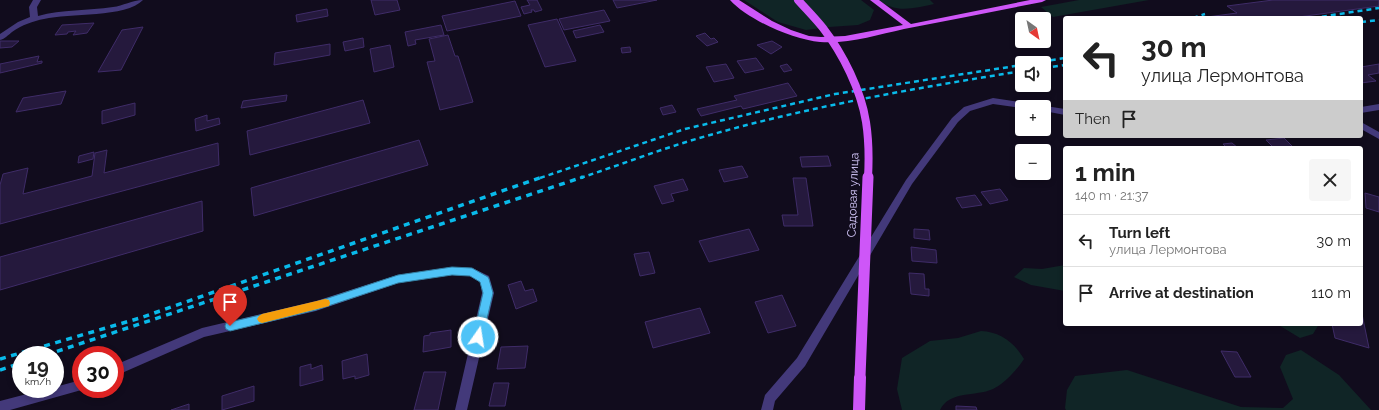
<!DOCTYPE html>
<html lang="en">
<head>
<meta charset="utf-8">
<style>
	:root { --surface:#fff; --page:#f6f6f6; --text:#222; --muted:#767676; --line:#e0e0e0 }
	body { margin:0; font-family:Raleway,sans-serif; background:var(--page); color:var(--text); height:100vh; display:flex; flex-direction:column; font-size:15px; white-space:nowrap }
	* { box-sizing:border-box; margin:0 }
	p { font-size:13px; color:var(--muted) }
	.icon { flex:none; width:22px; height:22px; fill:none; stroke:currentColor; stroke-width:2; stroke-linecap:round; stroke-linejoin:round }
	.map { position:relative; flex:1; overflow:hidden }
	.details { position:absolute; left:1063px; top:146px; width:300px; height:180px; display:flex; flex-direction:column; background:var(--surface); border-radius:4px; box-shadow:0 2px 6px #0003 }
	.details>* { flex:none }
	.hud { position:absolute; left:1063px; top:16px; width:300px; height:122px; border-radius:4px; box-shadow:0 2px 6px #0003; background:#fff; color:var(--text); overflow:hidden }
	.needle { width:26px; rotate:147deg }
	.tools { position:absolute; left:1015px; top:12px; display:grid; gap:8px }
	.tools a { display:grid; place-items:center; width:36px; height:36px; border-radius:4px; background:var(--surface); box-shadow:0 2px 6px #0003; font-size:20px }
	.speed { position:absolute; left:12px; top:346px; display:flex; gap:8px; font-size:20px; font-weight:700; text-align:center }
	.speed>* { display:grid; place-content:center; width:52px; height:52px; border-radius:50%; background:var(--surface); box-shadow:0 2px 6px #0003; line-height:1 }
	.speed small { font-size:10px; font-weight:400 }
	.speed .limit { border:6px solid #d22; background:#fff; color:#111 }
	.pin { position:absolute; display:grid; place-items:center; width:34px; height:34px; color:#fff; margin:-41px -17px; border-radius:50% 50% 50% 0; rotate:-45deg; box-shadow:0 0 4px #0007 }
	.pin .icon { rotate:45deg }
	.me { position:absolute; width:44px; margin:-22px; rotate:13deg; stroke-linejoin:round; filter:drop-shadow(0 0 3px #0008) }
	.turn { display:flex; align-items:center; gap:14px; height:84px; padding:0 12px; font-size:18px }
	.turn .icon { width:52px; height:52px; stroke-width:2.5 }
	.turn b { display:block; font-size:28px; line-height:34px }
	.then { display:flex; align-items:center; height:38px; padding:0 12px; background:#0003; gap:8px; font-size:15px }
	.round { display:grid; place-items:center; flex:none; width:42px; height:42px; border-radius:4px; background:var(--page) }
	.overview { display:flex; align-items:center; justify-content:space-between; height:68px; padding:0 12px }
	h1 { font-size:24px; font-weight:700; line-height:30px }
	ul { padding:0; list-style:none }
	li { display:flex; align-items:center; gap:12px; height:52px; padding:0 12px; border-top:1px solid var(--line) }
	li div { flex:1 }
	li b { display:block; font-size:15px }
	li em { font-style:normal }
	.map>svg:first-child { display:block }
	.green { fill:#102526 }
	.building { fill:#25193d; stroke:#3f2c68 }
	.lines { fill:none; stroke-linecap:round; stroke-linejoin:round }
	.minor { fill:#43397a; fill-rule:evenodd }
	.major { fill:#ce56f8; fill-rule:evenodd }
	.rail-far1 { stroke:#09baea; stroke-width:2.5; stroke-dasharray:5 4; stroke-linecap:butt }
	.rail { stroke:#09baea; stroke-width:3.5; stroke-dasharray:6 5.5; stroke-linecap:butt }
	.major-bridge-far1 { stroke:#ce56f8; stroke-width:8 }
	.major-bridge { stroke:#ce56f8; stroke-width:11 }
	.route { fill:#4fc3f7; stroke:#337fa1 }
	.slow { fill:#f59e0b }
	.labels { text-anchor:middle; stroke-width:3; stroke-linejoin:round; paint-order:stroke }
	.street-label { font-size:12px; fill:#d6cafd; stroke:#110c1d }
</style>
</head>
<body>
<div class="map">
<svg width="1379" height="410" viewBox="0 0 1379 410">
	<rect width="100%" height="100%" fill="#110c1d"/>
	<path class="green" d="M744,0H861L874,10L870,20L858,25L829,27L806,30L778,22Z
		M879,0H930L934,4C914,8 896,14 879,0Z
		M1079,0H1149L1053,17L1041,7Z
		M1065,265V291L1031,285L1014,277L1024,268L1042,269Z
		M1277,324H1319L1313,334L1300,338Z
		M981,331C1000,332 1014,342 1024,359C1017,370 1004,384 993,389C975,397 950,390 940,410H902L897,389L902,358L930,341L958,338Z
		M1301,350L1339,375L1371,410H1066L1065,408L1067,390L1075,376L1127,370L1241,407L1283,408L1293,399L1280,367L1286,355Z"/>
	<path class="building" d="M371,0H397L400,10L375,15Z
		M527,0H537L542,10L535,12L534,10H531L532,12L524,14L521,7L530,5Z
		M613,0H657L617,8Z
		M1273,0H1379V6L1291,18L1207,17L1237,13L1227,6Z
		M515,1L521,16L447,31L442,16Z
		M327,9L328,16L297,22L296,15Z
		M604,10L610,21L564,30L559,19Z
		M557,19L576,61L545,67L528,25Z
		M94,23L87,33L73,35L76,31L68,32L67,34L55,35L62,25Z
		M441,25L444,35L415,40L416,44L408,46L405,32Z
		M600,25L604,32L576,38L573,31Z
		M143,27L121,70L98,72L122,30Z
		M705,33L711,39L714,38L718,42L707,46L696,36Z
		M448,35L455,56H458L473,102L440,110L427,62L435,61L429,39Z
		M363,38L364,47L345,51L343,42Z
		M0,41H19L12,47L0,48Z
		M772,41L782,47L771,54L757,45Z
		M330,44V55L274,65L275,53Z
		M390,45L394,67L374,72L370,49Z
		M630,47L631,52L622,53L621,48Z
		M39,56L37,62L42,61V63L0,73V64Z
		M756,58L764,69L745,73L737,61Z
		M726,64L734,78L714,82L706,67Z
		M787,64L792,70L784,72L780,66Z
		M1379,64V73L1368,75L1376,81L1361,83V67Z
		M788,83L797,96L743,109L741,106L701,116L697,109L737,100L734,96Z
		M66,91L61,104L16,112L23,98Z
		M287,95L286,101L241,108L243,101Z
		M363,100L370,123L250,155L247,131Z
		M135,103V115L102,124V111Z
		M672,105L676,112L663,115L660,108Z
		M207,115V121L219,118L220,124L196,131L195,119Z
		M1284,138L1293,147L1274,148L1266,140Z
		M419,140L428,165L254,216L251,188Z
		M218,143L219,165L0,224V185L3,174L28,168L23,194L92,176L95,153L107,150L104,173Z
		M1232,143L1238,148H1227L1223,144Z
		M94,152L93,159L78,163L79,156Z
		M828,156L831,166L802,167L800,157Z
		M742,166L748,177L724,182L719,170Z
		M793,178H806L813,226H784L782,215H798Z
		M683,179L688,190L671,194L674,201L662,204L654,186Z
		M1000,189L1008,200L990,204L981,192Z
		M1365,193L1379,197V212L1366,208Z
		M975,195L982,205L962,208L956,198Z
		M202,201L203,231L0,290V257Z
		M749,229L759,250L709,262L699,241Z
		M914,229L929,230L930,240L914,238Z
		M911,247L936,250L937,263L912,261Z
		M649,252L655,273L640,276L634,254Z
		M909,273L924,274L925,289H929V296L911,294Z
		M521,281L525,291L533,289L537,301L516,309L508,285Z
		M782,295L796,326L768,333L755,302Z
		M700,308L710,333L653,348L645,322Z
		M1361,309L1369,348L1335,338L1332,324H1361Z
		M451,330V347L423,352L424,336L430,335V333Z
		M528,346L525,368L497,369L501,347Z
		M1221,351L1237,352L1251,377H1235Z
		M367,354L369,375L355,379V376L343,379L342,361Z
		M311,364V369L322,365L323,380L300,386V367Z
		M424,372H446L438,410H414Z
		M494,383H509L505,406H489Z
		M254,386V401L222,410V396Z
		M189,404V410H171Z
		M956,406L976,407L977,410H956Z"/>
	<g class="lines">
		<path class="minor" d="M33,0H41L37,7L38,16C62,9 88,11 113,7C123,6 132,0 143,0C126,18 69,13 44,19C33,21 22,25 12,32C8,35 5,39 0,40V34L18,22L30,17L29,7Z
			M993,98L1065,109V115L1044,111V107L1022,108L993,104L970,111L958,122L912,184L805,366L775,401L773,410H761L765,395L797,358L906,180L952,118L964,107Z
			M1379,104V110L1361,113V107Z
			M1361,122L1379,132V139L1361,129Z
			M452,267L472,268L489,276L494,293L467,410H455L482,293L480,281L470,276L452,275L398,283L316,311L204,337L115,376V365L202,328L316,301L398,275Z
			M81,380V389H85L10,410H0V401L46,389H55V387Z"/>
		<path class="major" d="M730,0H739L772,21L791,30L809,36L821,37L845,36L903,25L870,0H879L911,24L1030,0H1046L1042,2C996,11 950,20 904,29C877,35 849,44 820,42C794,40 748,20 730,0Z
			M860,372L864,373L866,377L865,410H853L854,377L856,373Z"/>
		<path class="rail-far1" d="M1193,18L1205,14
			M1313,18L1379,8
			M1361,22L1379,20
			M1033,63L1065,58
			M1044,68L1065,65
			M540,178L685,129L835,94L1022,65
			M580,178C623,164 666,147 710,135C812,106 917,88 1022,71"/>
		<path class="rail" d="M46,355L583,177
			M0,359L140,318L542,177
			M0,370L21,363"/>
		<path class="major-bridge-far1" d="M798,0C806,9 815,18 823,28C843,54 861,90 866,122C869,141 869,160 868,178"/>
		<path class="major-bridge" d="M860,377L868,177"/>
	</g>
	<path class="route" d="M452,267L472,268L488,277L489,279L493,293L482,340L478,341L474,340L473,337L483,293L480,282L470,276L452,275L398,283L316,310L230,331L226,329L225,326L226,323L230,322L316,302L398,275Z"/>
	<path class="slow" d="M325,299L329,300L330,303L329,306L325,307L262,323L259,322L257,319L259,316L262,314Z"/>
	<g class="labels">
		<g class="street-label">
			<text transform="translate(853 195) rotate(-88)" y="4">Садовая улица</text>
		</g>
	</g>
</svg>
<div class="tools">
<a><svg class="needle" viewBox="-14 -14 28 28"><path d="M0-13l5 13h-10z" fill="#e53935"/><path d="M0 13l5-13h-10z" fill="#767676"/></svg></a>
<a><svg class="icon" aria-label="sound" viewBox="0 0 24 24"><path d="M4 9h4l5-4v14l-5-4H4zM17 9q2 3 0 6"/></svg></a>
<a>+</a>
<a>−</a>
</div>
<div class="speed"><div>19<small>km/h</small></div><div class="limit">30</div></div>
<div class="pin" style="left:230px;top:326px;background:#d93025"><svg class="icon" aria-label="arrive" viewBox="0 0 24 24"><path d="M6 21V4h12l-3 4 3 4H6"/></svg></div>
<svg class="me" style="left:478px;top:337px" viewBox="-20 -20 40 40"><circle r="17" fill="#4fc3f7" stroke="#fff" stroke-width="3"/><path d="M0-11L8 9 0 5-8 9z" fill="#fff"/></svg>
<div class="hud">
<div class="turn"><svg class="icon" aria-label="left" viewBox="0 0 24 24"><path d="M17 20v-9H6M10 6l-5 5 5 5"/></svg><div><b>30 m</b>улица Лермонтова</div></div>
<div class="then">Then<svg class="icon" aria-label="arrive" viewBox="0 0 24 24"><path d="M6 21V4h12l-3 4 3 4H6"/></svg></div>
</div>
<section class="details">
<div class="overview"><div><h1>1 min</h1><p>140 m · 21:37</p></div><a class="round"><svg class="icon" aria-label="close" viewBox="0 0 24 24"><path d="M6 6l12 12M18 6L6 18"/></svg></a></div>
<ul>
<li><svg class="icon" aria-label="left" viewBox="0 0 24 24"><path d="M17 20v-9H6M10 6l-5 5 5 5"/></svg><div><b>Turn left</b><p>улица Лермонтова</p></div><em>30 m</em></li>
<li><svg class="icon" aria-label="arrive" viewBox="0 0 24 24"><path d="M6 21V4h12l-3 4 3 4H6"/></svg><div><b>Arrive at destination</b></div><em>110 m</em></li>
</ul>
</section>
</div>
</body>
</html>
